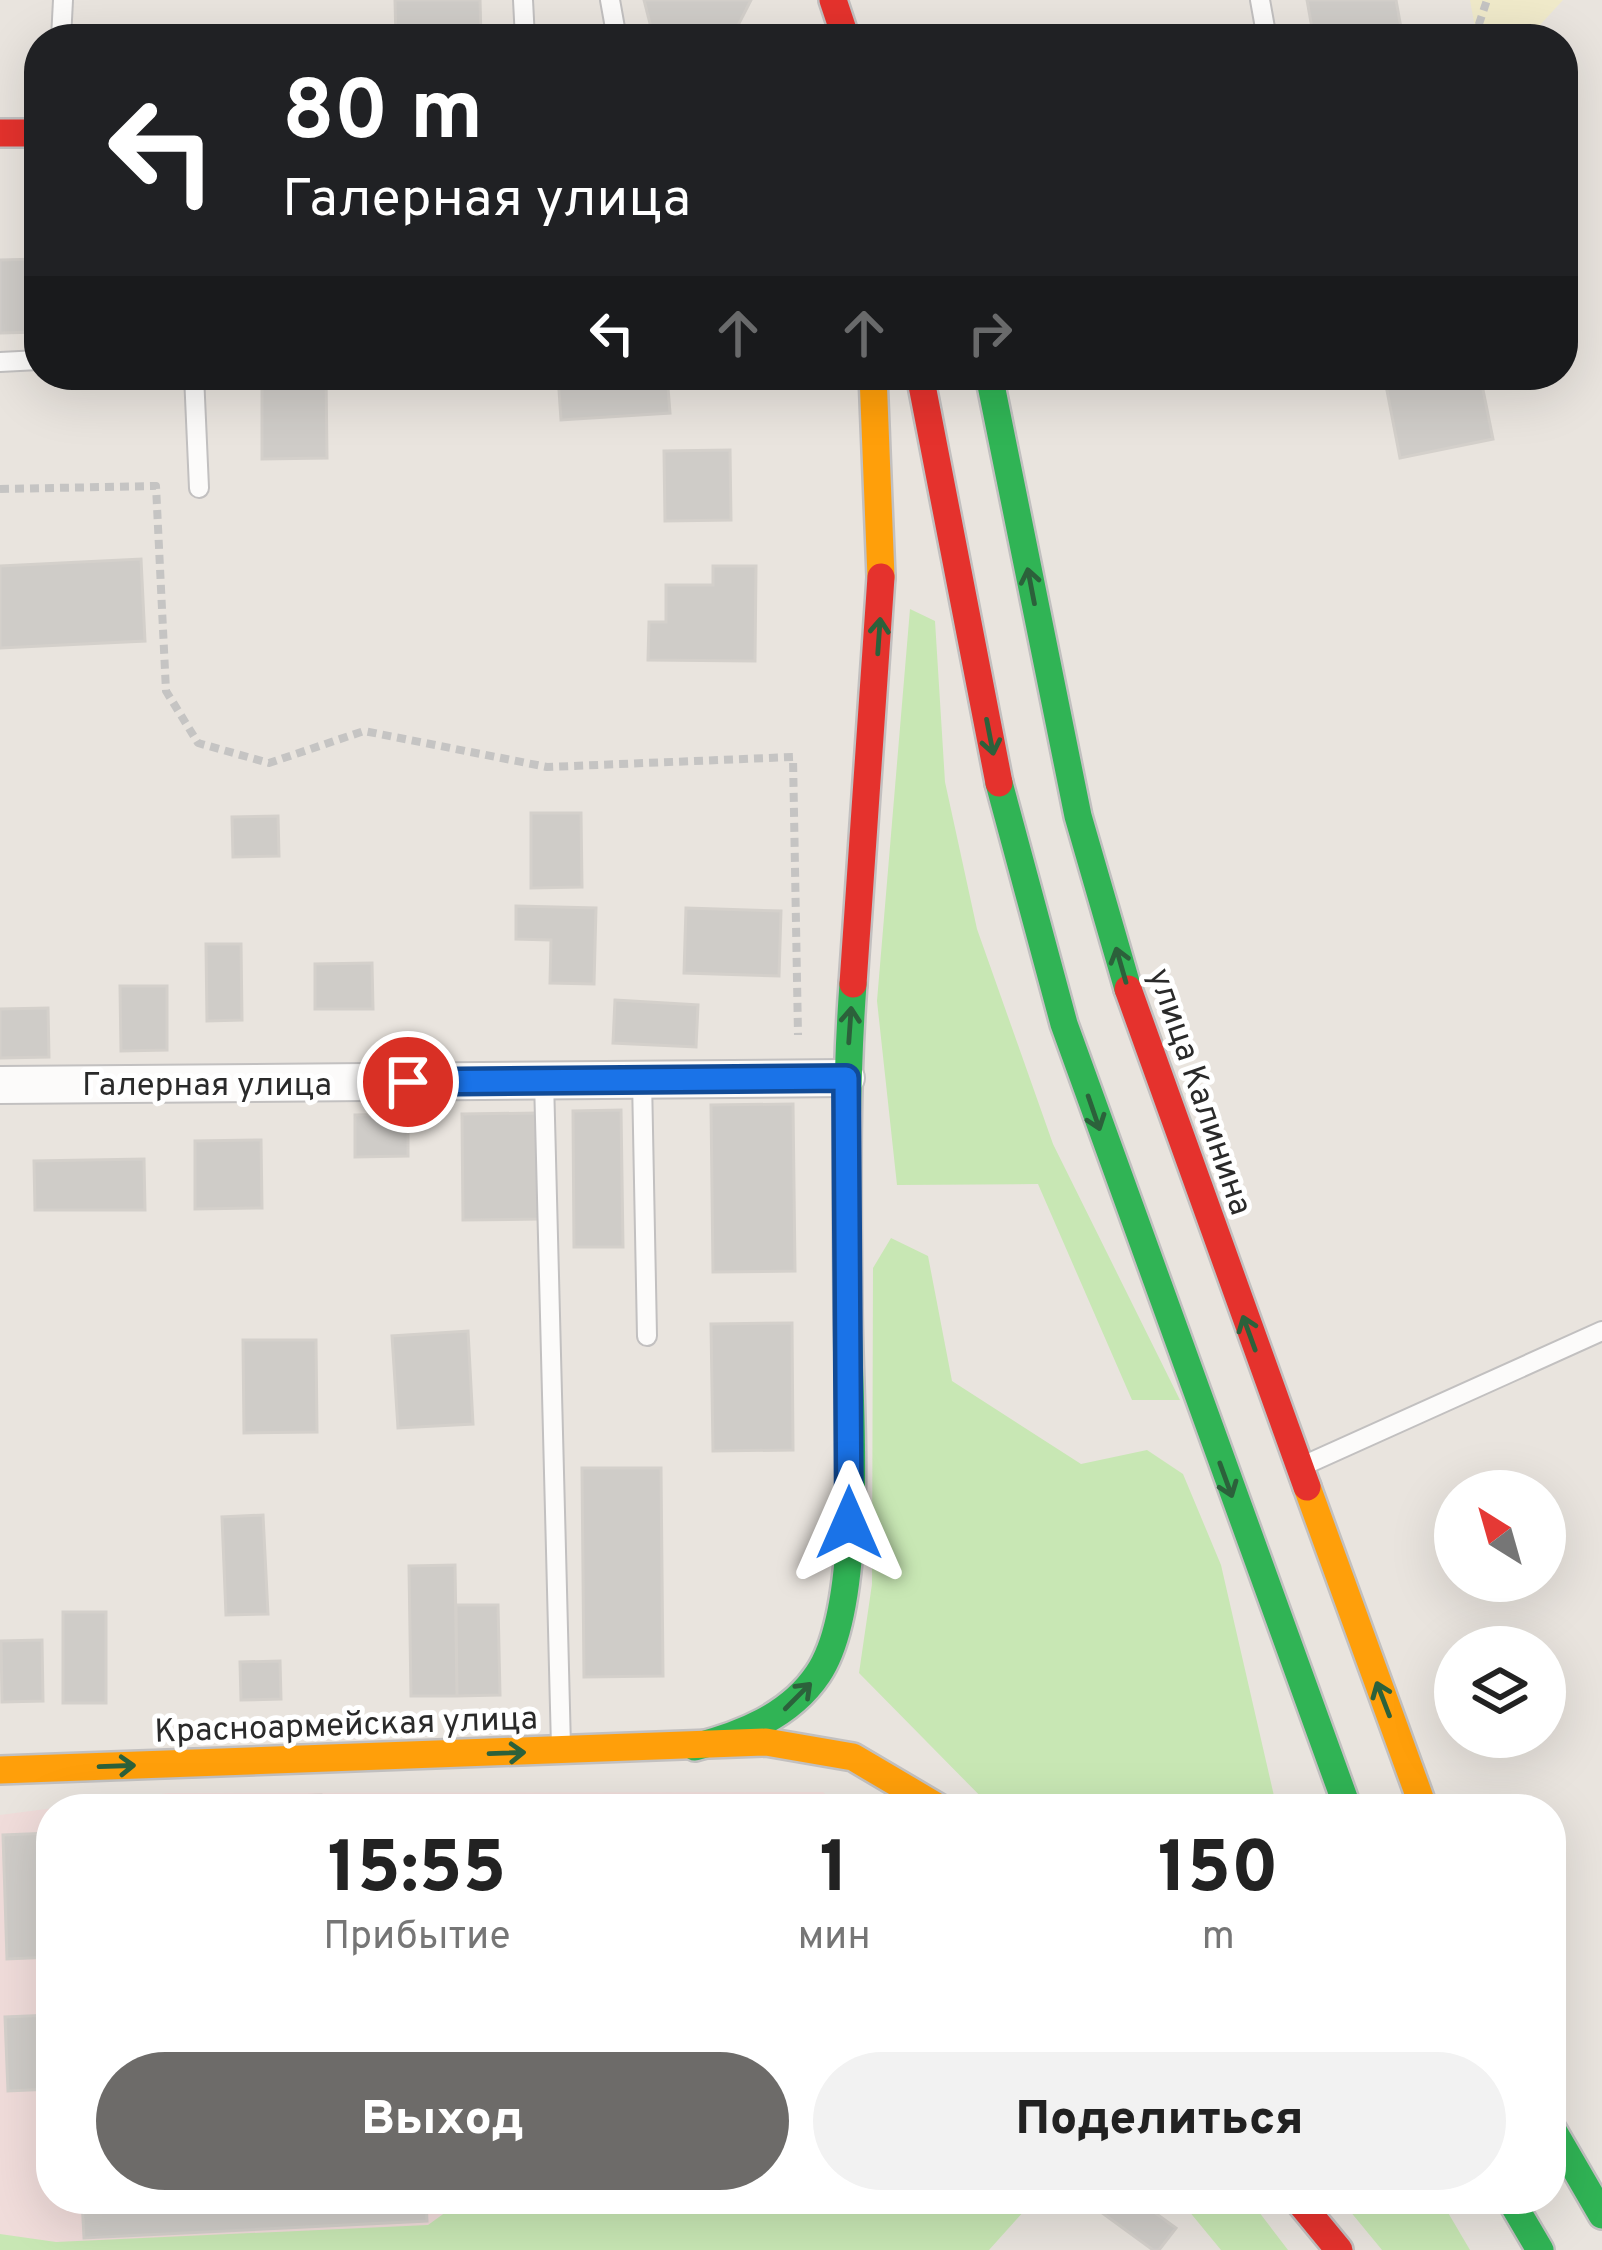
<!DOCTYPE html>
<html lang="ru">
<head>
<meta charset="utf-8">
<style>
	:root { --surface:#fff; --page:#f2f2f2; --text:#222; --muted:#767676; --accent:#6d6b69 }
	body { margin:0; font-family:Overpass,sans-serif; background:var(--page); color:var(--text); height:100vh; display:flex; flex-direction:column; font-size:45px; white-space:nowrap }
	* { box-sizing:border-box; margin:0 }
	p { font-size:39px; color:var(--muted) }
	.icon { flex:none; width:66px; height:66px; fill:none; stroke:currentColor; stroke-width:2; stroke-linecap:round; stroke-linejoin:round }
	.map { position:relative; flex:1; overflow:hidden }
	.panel { position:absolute; left:36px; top:1794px; width:1530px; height:420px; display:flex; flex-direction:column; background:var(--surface); border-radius:48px; box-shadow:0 12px 48px #0002 }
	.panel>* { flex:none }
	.guide { position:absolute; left:24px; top:24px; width:1554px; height:366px; border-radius:48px; box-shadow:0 12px 48px #0002; background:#202124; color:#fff; overflow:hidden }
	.needle { width:78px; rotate:323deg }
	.tools { position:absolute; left:1434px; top:1470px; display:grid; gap:24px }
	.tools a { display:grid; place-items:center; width:132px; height:132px; border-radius:50%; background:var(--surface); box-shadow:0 12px 48px #0002; font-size:60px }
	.pin { position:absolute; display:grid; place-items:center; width:102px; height:102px; color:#fff; margin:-51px; border:6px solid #fff; border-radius:50%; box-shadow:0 3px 12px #0007 }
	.me { position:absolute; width:132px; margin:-66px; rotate:0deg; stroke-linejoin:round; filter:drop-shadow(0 0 9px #0008) }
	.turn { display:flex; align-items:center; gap:42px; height:252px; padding:0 60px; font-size:54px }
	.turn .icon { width:156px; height:156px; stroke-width:2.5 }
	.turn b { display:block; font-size:84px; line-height:102px }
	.lanes { display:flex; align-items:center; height:114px; padding:0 60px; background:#0003; justify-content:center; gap:60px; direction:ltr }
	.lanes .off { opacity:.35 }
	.eta { display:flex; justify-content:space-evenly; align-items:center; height:204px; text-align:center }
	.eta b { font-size:72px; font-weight:800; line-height:84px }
	.action { display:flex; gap:24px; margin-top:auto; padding:24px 60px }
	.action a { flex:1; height:138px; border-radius:72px; background:var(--accent); color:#fff; font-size:48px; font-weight:800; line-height:138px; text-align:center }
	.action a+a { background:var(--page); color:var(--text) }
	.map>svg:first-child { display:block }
	.medical { fill:#f0dcda }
	.green { fill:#c8e7b4 }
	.sand { fill:#f0eaca }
	.building { fill:#cfccc8; stroke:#d4d0cb; stroke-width:3 }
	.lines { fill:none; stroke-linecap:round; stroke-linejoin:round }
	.lane-casing { stroke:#c2c0c0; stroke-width:22 }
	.street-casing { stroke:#c2c0c0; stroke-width:40 }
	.fast-casing { stroke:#c2c0c0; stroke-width:32 }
	.slow-casing { stroke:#c2c0c0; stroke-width:32 }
	.jam-casing { stroke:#c2c0c0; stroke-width:32 }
	.path { stroke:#c5c4c3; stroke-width:8; stroke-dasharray:9 6; stroke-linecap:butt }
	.lane { stroke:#fcfbfa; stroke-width:18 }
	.street { stroke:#fcfbfa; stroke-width:36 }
	.fast { stroke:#30b455; stroke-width:27 }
	.slow { stroke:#ff9f0a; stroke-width:27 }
	.jam { stroke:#e5322d; stroke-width:27 }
	.oneway { stroke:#2c613b }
	.route-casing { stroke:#114b97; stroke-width:30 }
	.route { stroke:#1a73e8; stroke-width:21 }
	.labels { text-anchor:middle; stroke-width:10; stroke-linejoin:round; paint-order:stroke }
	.street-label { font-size:33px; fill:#2a2a2a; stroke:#fff }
</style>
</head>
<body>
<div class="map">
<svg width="1602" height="2250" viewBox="0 0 1602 2250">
	<rect width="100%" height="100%" fill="#e9e4de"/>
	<path class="medical" d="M823,1792L842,1809H51V2199H649L437,2229L82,2246L0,2237V1815L168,1793Z"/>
	<path class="green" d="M910,609L935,621L945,782L977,929L1053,1144L1180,1400H1132L1038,1184L897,1185L877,1001Z
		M891,1238L928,1256L952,1381L1081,1464L1147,1450L1183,1474L1221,1565L1277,1809H993L859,1673L872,1584L873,1268Z
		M464,2199H1035L989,2250H0V2234L56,2242L428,2225Z
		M1179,2199H1249L1288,2250H1221Z
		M1340,2199H1440L1470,2250H1382Z"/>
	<path class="sand" d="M1470,0H1563L1527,39H1477Z"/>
	<path class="building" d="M395,0H480L481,39H396Z
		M644,0H751L731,39H654Z
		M1307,0H1396L1403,39H1314Z
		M39,259V332L0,333V260Z
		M262,375H326L327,458L262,459Z
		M558,375H667L670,413L561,420Z
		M1384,375H1480L1493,439L1400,458Z
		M730,450L731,520L665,521L664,451Z
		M141,559L145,641L0,648V566Z
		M713,566H756L755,661L648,660L649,622H666V585H713Z
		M531,813H581L582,887L531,888Z
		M278,816L279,856L233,857L232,817Z
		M516,906L596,908L594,984L550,983L551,940L516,939Z
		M686,908L781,911L779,976L684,973Z
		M206,944H241L242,1020L207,1021Z
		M372,963L373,1009H315V964Z
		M120,986H167V1050L121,1051Z
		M615,1000L698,1005L696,1047L613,1043Z
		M48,1008L49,1057L0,1058V1009Z
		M793,1104L795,1271L713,1272L711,1105Z
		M621,1110L623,1247H574L573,1111Z
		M538,1113L539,1219L463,1220L462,1114Z
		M408,1114V1156L355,1157V1115Z
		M261,1140L262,1208L195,1209V1141Z
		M144,1159L145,1210H35L34,1161Z
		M792,1323L793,1450L713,1451L711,1324Z
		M468,1331L473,1424L398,1428L392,1336Z
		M243,1340H316L317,1432L244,1433Z
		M582,1468H661L663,1676L584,1677Z
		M263,1515L268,1614L226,1615L222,1517Z
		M455,1565L457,1696H411L409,1566Z
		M456,1605H498L500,1695L457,1696Z
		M63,1612H106V1703H63Z
		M42,1640L43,1701L2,1702L1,1641Z
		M280,1661L281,1699L241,1700L240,1662Z
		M321,1795L322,1809H170L169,1800Z
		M51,1833V1957L7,1959L3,1835Z
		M51,2015V2089L8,2091L5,2017Z
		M82,2199H426L427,2221L84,2238Z
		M1100,2199H1136L1176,2228L1159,2250H1153L1094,2207Z"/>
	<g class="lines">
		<defs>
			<path id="lane" d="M523,0L525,39
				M610,0L617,39
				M1260,0L1267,39
				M61,39L63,0
				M0,362L39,360
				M194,375L199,488
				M642,1079L647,1336
				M544,1080L561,1747
				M1307,1464L1602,1331"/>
			<path id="street" d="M0,1085L846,1078"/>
			<path id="fast" d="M989,375L1078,816L1128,989
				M999,783L1064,1024L1348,1809
				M695,1747C741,1735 790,1716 818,1674C867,1602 848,1394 848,1304C847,1197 845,1091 853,984
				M1551,2127L1602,2215
				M1510,2199L1540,2250"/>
			<path id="slow" d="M873,375L881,577
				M1307,1487L1424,1809
				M0,1770L766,1742L853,1757L941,1809"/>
			<path id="jam" d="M833,0L846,39
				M0,133H39
				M920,375L999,783
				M853,984L881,577
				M1128,989L1307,1487
				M1297,2199L1339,2250"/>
		</defs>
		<use href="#lane" class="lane-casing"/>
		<use href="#street" class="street-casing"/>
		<use href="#fast" class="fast-casing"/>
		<use href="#slow" class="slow-casing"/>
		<use href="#jam" class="jam-casing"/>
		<path class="path" d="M1474,39L1487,0
			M0,489L156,486L166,691L198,743L269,763L364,731L547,767L793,757L798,1035"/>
		<use href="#lane" class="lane"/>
		<use href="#street" class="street"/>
		<use href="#fast" class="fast"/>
		<use href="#slow" class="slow"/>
		<use href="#jam" class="jam"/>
	</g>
	<defs><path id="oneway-shaft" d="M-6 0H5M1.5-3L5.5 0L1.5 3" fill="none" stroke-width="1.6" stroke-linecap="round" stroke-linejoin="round" transform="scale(3)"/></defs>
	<g class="oneway">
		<use href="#oneway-shaft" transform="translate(1031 586) rotate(-101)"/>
		<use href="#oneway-shaft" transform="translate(879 636) rotate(-86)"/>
		<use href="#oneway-shaft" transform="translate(990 737) rotate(79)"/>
		<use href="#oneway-shaft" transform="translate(1121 965) rotate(-106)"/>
		<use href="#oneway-shaft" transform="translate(850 1025) rotate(-86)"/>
		<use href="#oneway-shaft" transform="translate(1094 1113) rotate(71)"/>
		<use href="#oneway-shaft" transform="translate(1249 1333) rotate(-110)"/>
		<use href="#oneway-shaft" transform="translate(1226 1480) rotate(70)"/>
		<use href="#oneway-shaft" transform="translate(798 1696) rotate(-45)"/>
		<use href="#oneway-shaft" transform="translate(1383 1699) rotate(-111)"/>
		<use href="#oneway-shaft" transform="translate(507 1753) rotate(-2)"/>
		<use href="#oneway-shaft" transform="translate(117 1766) rotate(-2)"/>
	</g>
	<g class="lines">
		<defs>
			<path id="route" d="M408,1082L846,1078L849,1523"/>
		</defs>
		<use href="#route" class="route-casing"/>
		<use href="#route" class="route"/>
	</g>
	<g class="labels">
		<g class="street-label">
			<text x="207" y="1095">Галерная улица</text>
			<text transform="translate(1202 1091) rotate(71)" y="12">улица Калинина</text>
			<text transform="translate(346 1723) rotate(-2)" y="12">Красноармейская улица</text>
		</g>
	</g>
</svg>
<div class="tools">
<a><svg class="needle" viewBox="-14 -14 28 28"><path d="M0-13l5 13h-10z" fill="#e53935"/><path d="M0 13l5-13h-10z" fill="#767676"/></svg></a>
<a><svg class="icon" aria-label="layers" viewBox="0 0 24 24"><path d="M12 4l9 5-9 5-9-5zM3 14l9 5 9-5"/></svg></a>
</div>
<div class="pin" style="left:408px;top:1082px;background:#d93025"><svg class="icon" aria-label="arrive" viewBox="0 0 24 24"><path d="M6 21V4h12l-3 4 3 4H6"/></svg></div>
<svg class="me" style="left:849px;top:1523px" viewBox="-20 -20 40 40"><path d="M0-17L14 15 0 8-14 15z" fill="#1a73e8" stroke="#fff" stroke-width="4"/></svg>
<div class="guide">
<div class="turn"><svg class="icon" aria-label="left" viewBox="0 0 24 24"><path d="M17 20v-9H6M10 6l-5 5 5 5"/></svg><div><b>80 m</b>Галерная улица</div></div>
<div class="lanes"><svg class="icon" aria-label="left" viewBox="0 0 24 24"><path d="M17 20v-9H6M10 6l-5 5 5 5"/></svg><svg class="icon off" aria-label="ahead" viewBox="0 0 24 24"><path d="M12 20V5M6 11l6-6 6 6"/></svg><svg class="icon off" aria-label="ahead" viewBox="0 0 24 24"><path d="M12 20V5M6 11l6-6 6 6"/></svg><svg class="icon off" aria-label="right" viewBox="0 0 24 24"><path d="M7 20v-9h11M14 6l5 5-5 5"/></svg></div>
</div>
<section class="panel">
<div class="eta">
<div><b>15:55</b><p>Прибытие</p></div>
<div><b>1</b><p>мин</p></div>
<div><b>150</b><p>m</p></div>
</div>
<div class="action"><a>Выход</a><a>Поделиться</a></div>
</section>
</div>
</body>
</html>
